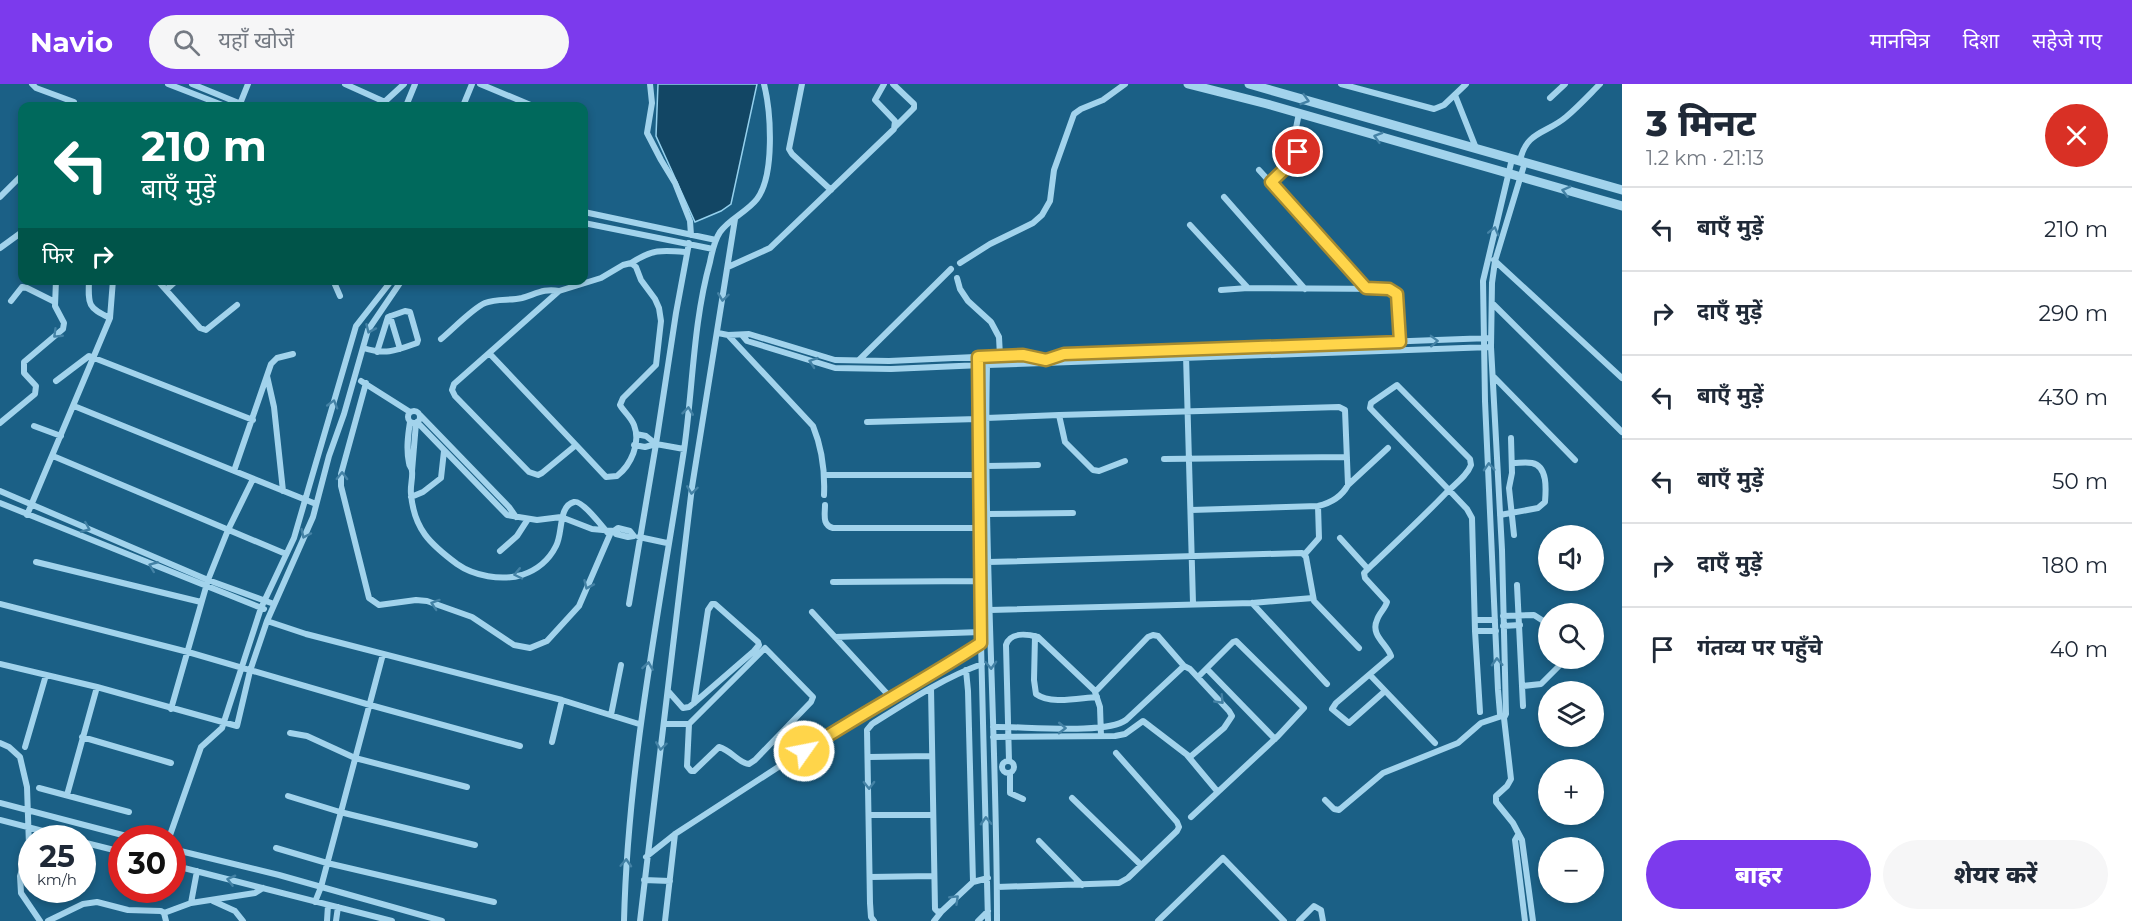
<!DOCTYPE html>
<html lang="hi">
<head>
<meta charset="utf-8">
<style>
	:root { --surface:#fff; --page:#f6f6f7; --text:#1f2937; --muted:#747a83; --line:#e0e1e3; --accent:#7c3aed }
	body { margin:0; font-family:Montserrat,"Noto Sans Devanagari",sans-serif; background:var(--page); color:var(--text); height:100vh; display:flex; flex-direction:column; font-size:22px; white-space:nowrap }
	* { box-sizing:border-box; margin:0 }
	p { font-size:20px; color:var(--muted) }
	.icon { flex:none; width:33px; height:33px; fill:none; stroke:currentColor; stroke-width:2; stroke-linecap:round; stroke-linejoin:round }
	.map { position:relative; flex:1; overflow:hidden }
	.drawer { display:flex; flex-direction:column; background:var(--surface); width:510px }
	.drawer>* { flex:none }
	.top-card { position:absolute; left:18px; top:18px; width:570px; height:183px; border-radius:12px; box-shadow:0 3px 9px #0003; background:#00695c; color:#fff; overflow:hidden }
	.tools { position:absolute; left:1538px; top:441px; display:grid; gap:12px }
	.tools a { display:grid; place-items:center; width:66px; height:66px; border-radius:50%; background:var(--surface); box-shadow:0 3px 9px #0003; font-size:30px }
	.speed { position:absolute; left:18px; top:741px; display:flex; gap:12px; font-size:30px; font-weight:700; text-align:center }
	.speed>* { display:grid; place-content:center; width:78px; height:78px; border-radius:50%; background:var(--surface); box-shadow:0 3px 9px #0003; line-height:1 }
	.speed small { font-size:15px; font-weight:400 }
	.speed .limit { border:9px solid #d22; background:#fff; color:#111 }
	.pin { position:absolute; display:grid; place-items:center; width:51px; height:51px; color:#fff; margin:-26px; border:3px solid #fff; border-radius:50%; box-shadow:0 2px 6px #0007 }
	.me { position:absolute; width:66px; margin:-33px; rotate:57deg; stroke-linejoin:round; filter:drop-shadow(0 0 4px #0008) }
	.turn { display:flex; align-items:center; gap:21px; height:126px; padding:0 24px; font-size:27px }
	.turn .icon { width:78px; height:78px; stroke-width:2.5 }
	.turn b { display:block; font-size:42px; line-height:51px }
	.then { display:flex; align-items:center; height:57px; padding:0 24px; background:#0003; gap:12px; font-size:22px }
	.round { display:grid; place-items:center; flex:none; width:63px; height:63px; border-radius:32px; background:var(--page) }
	.head { display:flex; align-items:center; justify-content:space-between; height:102px; padding:0 24px }
	h1 { font-size:36px; font-weight:800; line-height:45px }
	.action { display:flex; gap:12px; margin-top:auto; padding:12px 24px }
	.action a { flex:1; height:69px; border-radius:36px; background:var(--accent); color:#fff; font-size:24px; font-weight:800; line-height:69px; text-align:center }
	.action a+a { background:var(--page); color:var(--text) }
	ul { padding:0; list-style:none }
	li { display:flex; align-items:center; gap:18px; height:84px; padding:0 24px; border-top:2px solid var(--line) }
	li div { flex:1 }
	li b { display:block; font-size:22px }
	li em { font-style:normal }
	header { display:flex; align-items:center; gap:36px; box-sizing:border-box; height:84px; padding:0 30px; background:var(--accent); color:#fff }
	header strong { font-size:28px }
	nav { display:flex; gap:33px; margin-inline-start:auto; font-size:21px }
	.search { width:420px; height:54px; background:var(--page); display:flex; align-items:center; gap:15px; box-sizing:border-box; padding:0 21px; border-radius:33px; color:var(--muted); font-size:22px }
	main { display:flex; flex:1; min-height:0 }
	.map>svg:first-child { display:block }
	.water { fill:#124664; stroke:#95d1ee; stroke-width:1.5 }
	.lines { fill:none; stroke-linecap:round; stroke-linejoin:round }
	.minor { stroke:#a2d3ec; stroke-width:6 }
	.tertiary { stroke:#a2d3ec; stroke-width:9 }
	.oneway { stroke:#4482a5 }
	.route-casing { stroke:#a68a30; stroke-width:15 }
	.route { stroke:#ffd54a; stroke-width:10 }
</style>
</head>
<body>
<header>
<strong>Navio</strong>
<div class="search"><svg class="icon" aria-label="search" viewBox="0 0 24 24"><circle cx="10" cy="10" r="6"/><path d="M15 15l6 6"/></svg>यहाँ खोजें</div>
<nav><a>मानचित्र</a><a>दिशा</a><a>सहेजे गए</a></nav>
</header>
<main>
<div class="map">
<svg width="1622" height="837" viewBox="0 0 1622 837">
	<rect width="100%" height="100%" fill="#1b6086"/>
	<path class="water" d="M658,0H757L731,120L721,127L695,138L656,52Z"/>
	<g class="lines">
		<path class="minor" d="M32,0L36,4L74,18
			M168,0L225,22
			M192,0L246,22
			M345,0L385,18
			M480,0L533,22
			M650,0L652,19L647,49L661,76L675,99L690,137L691,151
			M802,0L789,65L792,70L831,106
			M893,0L914,20V24L895,43
			M1341,0L1434,25L1444,21L1466,0
			M1455,11L1476,64
			M1550,14L1565,0
			M240,20L248,0
			M380,22L404,0
			M386,22L391,21L395,22
			M406,22L415,0
			M463,22L472,0
			M1520,77C1526,47 1546,50 1566,33C1578,23 1589,11 1600,0
			M1525,78L1495,177L1492,199L1491,263L1502,466L1506,630L1504,634L1511,695L1507,702L1496,712V718L1513,739L1522,756L1533,837
			M1259,86L1366,204
			M1271,98L1297,73L1295,49L1299,29
			M0,113L22,91
			M1224,113L1305,205
			M584,128L716,156
			M584,139L713,165
			M1190,141L1248,204
			M0,164L22,148
			M1494,176L1622,294
			M631,179L636,183L641,196L655,215L659,224L661,237L656,281L623,314L620,321C624,328 631,333 634,341C641,359 631,381 617,392L606,393L576,361L542,389L538,391L529,388L455,312L452,306L454,300L559,207L601,194L623,181Z
			M631,179C653,165 662,166 686,168
			M960,179L990,160L1033,139L1042,131L1050,117L1054,86L1074,30L1081,25L1103,16L1125,0
			M728,183L770,164L894,45L895,37L875,16L884,0
			M957,194L960,205L968,217L991,238L999,253L1000,272
			M89,196C88,221 88,224 110,234
			M157,196L200,244L206,246L237,221
			M333,196L340,212
			M166,206L177,196
			M1221,206L1248,204L1391,205L1398,212L1401,262
			M11,217L22,203L27,204L55,218
			M1492,219L1622,348
			M390,232L400,265
			M718,249L728,251L813,342C822,364 825,388 824,411
			M728,251L749,250L835,276L889,277L1018,271L1046,276L1064,270L1490,254
			M742,251L747,257L835,284L891,285L982,281
			M441,255C452,246 473,224 485,219C497,214 510,217 522,214C536,210 544,204 559,207
			M363,264C386,271 395,267 417,259L418,256L410,228L405,227L388,233L377,268
			M490,270L576,361
			M1186,271L1193,519
			M978,273L981,559L988,837
			M859,276L951,185
			M267,292L274,323L283,407
			M1494,293L1575,376
			M56,297L89,272L253,336
			M361,297L410,328
			M366,299L341,390V402L369,514L379,521L416,516L427,517L472,533L514,561L530,564L547,557L579,522L611,448
			M74,322L316,420
			M408 333a6 6 0 1 1 12 0a6 6 0 1 1-12 0Z
			M420,331L509,423L516,433
			M1059,331L1339,323L1345,326L1348,401C1342,412 1331,419 1318,422L1191,426
			M986,334L1059,331L1065,358L1093,386L1099,387L1125,377
			M410,338C408,351 406,365 409,379C409,382 412,384 412,387C413,394 410,402 411,410C414,445 430,460 457,480C474,492 501,497 522,491C537,486 549,476 556,462C563,450 558,422 574,418C582,416 601,441 607,448
			M417,338L507,431L537,436L561,433L592,445L614,447L616,450L628,453L634,452L630,447L618,444L614,447
			M867,338L978,335
			M0,339L35,310L36,302L24,289V278L63,245L64,239L55,222L56,196
			M34,342L61,352
			M1511,354L1512,389L1509,404L1514,451
			M656,360L684,365
			M634,361L645,363L656,360L646,352L636,350
			M53,372L286,470
			M1164,375L1347,373
			M986,382L1038,381
			M234,387L271,280L277,274L293,270
			M412,387L416,339
			M825,391H978
			M1348,401L1388,364
			M0,407L208,496L274,520
			M411,413L423,408L441,394L444,367
			M0,419L264,525
			M825,421C825,431 822,441 833,444H979
			M988,430L1073,429
			M27,431L110,234L113,196
			M1500,431L1538,424L1545,418C1546,406 1548,382 1532,379C1526,378 1519,379 1513,379
			M639,453L667,459
			M1340,454L1368,485
			M500,467L517,452L528,435
			M1304,471L1319,454L1318,422
			M36,478L201,518
			M988,478L1302,469L1306,473L1314,517L1359,564
			M833,498L981,497
			M1517,501L1523,622
			M1252,519L1327,600
			M0,520L188,568L370,621L520,662
			M629,520L656,360L676,229L689,159
			M990,526L1252,519L1313,514
			M812,528L891,614
			M1503,532L1534,531L1548,540
			M1475,536H1495
			M267,537L306,550L562,616L639,640
			M1503,542L1520,541
			M1475,547H1496
			M1035,552L1034,596L1036,610C1051,621 1079,614 1097,613
			M835,553L981,548
			M0,580L97,603L237,642L250,587L267,537L313,433L329,372L344,330L368,246L402,196
			M1207,585L1275,655
			M966,586L968,607L973,798
			M1370,591L1435,659
			M1523,602L1541,600L1567,574
			M931,604L935,825L938,828L942,827L973,798L988,794
			M668,607L683,624L689,623L694,619L754,567L759,561L758,558L715,520H712L708,526L694,619
			M1385,607L1349,639L1332,625L1336,619L1391,572C1387,560 1370,551 1377,536C1379,529 1385,525 1387,518L1365,494L1364,489L1371,482C1396,458 1422,434 1446,409C1455,400 1467,392 1471,381L1470,375L1397,301L1371,319L1370,324L1449,406L1467,425L1472,434L1475,547L1480,628
			M171,625L208,496L228,446L253,395
			M611,631L621,581
			M1504,634L1500,630L1498,606L1485,317L1483,197L1512,75
			M664,640H689L765,564L813,613L811,618L755,676L749,680C738,679 731,666 719,663L694,687H691L687,682L689,640
			M290,649L307,652L355,674L467,703
			M1101,652L1100,623L1095,608L1148,553L1153,551L1158,552L1184,582
			M82,653L171,679
			M993,653L1115,652L1125,650L1143,637L1190,673L1224,644L1232,632L1229,627L1190,585L1184,582L1126,636C1106,651 1021,642 993,643
			M552,658L562,616
			M0,659L9,663L20,673L27,703L29,762L20,792L21,809L40,837
			M25,663L46,591
			M1187,671L1217,707
			M869,673L931,672
			M1002 683a6 6 0 1 1 12 0a6 6 0 1 1-12 0Z
			M1009,677L1006,561C1010,548 1027,550 1038,553L1095,607
			M1010,690V709L1023,715
			M39,704L129,728
			M67,711L97,603
			M288,712L340,728L475,761
			M1072,714L1141,781
			M1325,716L1334,725L1339,726L1383,689L1458,659L1481,639L1502,632
			M0,719L134,754
			M869,731H933
			M1191,733L1278,652L1304,624L1236,557L1233,558L1198,593
			M0,736L70,754
			M1518,751L1515,756L1525,837
			M169,754L201,663L222,644L261,524L294,454L356,242L392,196
			M1039,757L1082,801
			M82,758L122,768
			M276,764L327,779L494,818
			M172,765L279,791L442,837
			M646,773L675,750L843,641L936,588L981,559
			M172,781L392,837
			M870,793L934,792
			M644,796L670,797
			M997,803L1119,799L1128,794L1177,747L1179,743L1177,738L1116,669
			M213,817L235,827L243,837
			M315,818L321,803L383,570
			M191,819L197,787
			M164,829L191,819L255,809L263,804
			M48,837L83,820L97,818L128,826L161,827L164,829L166,837
			M327,837L328,821
			M336,837L338,823
			M624,837C628,678 660,523 684,366C693,304 693,239 710,178C712,168 714,157 720,148C729,135 747,128 757,115C775,91 771,28 764,0
			M640,837L692,403L735,135
			M665,837L675,750
			M874,837L871,833L870,819L867,646L872,640C907,618 943,594 982,580
			M934,837L942,827
			M978,837L988,827
			M997,837C997,651 983,466 987,281L1491,263
			M1158,837L1223,774L1284,837
			M1299,837L1314,822L1321,826L1323,837"/>
		<path class="tertiary" d="M1188,0L1267,20L1622,122
			M1249,0L1622,106"/>
	</g>
	<defs><path id="oneway-chevron" d="M-2-3.5L2.5 0L-2 3.5" fill="none" stroke-width="1.6" stroke-linecap="round" stroke-linejoin="round" transform="scale(1.5)"/></defs>
	<g class="oneway">
		<use href="#oneway-chevron" transform="translate(1305 16) rotate(16)"/>
		<use href="#oneway-chevron" transform="translate(1378 53) rotate(-164)"/>
		<use href="#oneway-chevron" transform="translate(1566 107) rotate(-165)"/>
		<use href="#oneway-chevron" transform="translate(1494 147) rotate(-76)"/>
		<use href="#oneway-chevron" transform="translate(723 213) rotate(98)"/>
		<use href="#oneway-chevron" transform="translate(370 245) rotate(114)"/>
		<use href="#oneway-chevron" transform="translate(57 250) rotate(136)"/>
		<use href="#oneway-chevron" transform="translate(1434 257) rotate(-2)"/>
		<use href="#oneway-chevron" transform="translate(813 278) rotate(-161)"/>
		<use href="#oneway-chevron" transform="translate(333 320) rotate(-74)"/>
		<use href="#oneway-chevron" transform="translate(688 327) rotate(-83)"/>
		<use href="#oneway-chevron" transform="translate(1489 383) rotate(-93)"/>
		<use href="#oneway-chevron" transform="translate(342 392) rotate(-89)"/>
		<use href="#oneway-chevron" transform="translate(692 406) rotate(98)"/>
		<use href="#oneway-chevron" transform="translate(86 444) rotate(23)"/>
		<use href="#oneway-chevron" transform="translate(305 450) rotate(115)"/>
		<use href="#oneway-chevron" transform="translate(153 482) rotate(-158)"/>
		<use href="#oneway-chevron" transform="translate(518 490) rotate(168)"/>
		<use href="#oneway-chevron" transform="translate(588 501) rotate(114)"/>
		<use href="#oneway-chevron" transform="translate(435 520) rotate(-162)"/>
		<use href="#oneway-chevron" transform="translate(1497 578) rotate(-92)"/>
		<use href="#oneway-chevron" transform="translate(991 581) rotate(88)"/>
		<use href="#oneway-chevron" transform="translate(648 582) rotate(-81)"/>
		<use href="#oneway-chevron" transform="translate(1220 616) rotate(46)"/>
		<use href="#oneway-chevron" transform="translate(1062 644) rotate(1)"/>
		<use href="#oneway-chevron" transform="translate(661 662) rotate(97)"/>
		<use href="#oneway-chevron" transform="translate(869 701) rotate(89)"/>
		<use href="#oneway-chevron" transform="translate(986 737) rotate(-92)"/>
		<use href="#oneway-chevron" transform="translate(626 779) rotate(-87)"/>
		<use href="#oneway-chevron" transform="translate(231 796) rotate(-166)"/>
		<use href="#oneway-chevron" transform="translate(955 815) rotate(-44)"/>
	</g>
	<g class="lines">
		<defs>
			<path id="route" d="M804,667C862,629 923,597 981,559L978,273L1023,271L1046,276L1064,270L1400,258L1397,210L1389,205L1366,204L1271,98L1294,76L1298,68"/>
		</defs>
		<use href="#route" class="route-casing"/>
		<use href="#route" class="route"/>
	</g>
</svg>
<div class="tools">
<a><svg class="icon" aria-label="sound" viewBox="0 0 24 24"><path d="M4 9h4l5-4v14l-5-4H4zM17 9q2 3 0 6"/></svg></a>
<a><svg class="icon" aria-label="search" viewBox="0 0 24 24"><circle cx="10" cy="10" r="6"/><path d="M15 15l6 6"/></svg></a>
<a><svg class="icon" aria-label="layers" viewBox="0 0 24 24"><path d="M12 4l9 5-9 5-9-5zM3 14l9 5 9-5"/></svg></a>
<a>+</a>
<a>−</a>
</div>
<div class="speed"><div>25<small>km/h</small></div><div class="limit">30</div></div>
<div class="pin" style="left:1298px;top:68px;background:#d93025"><svg class="icon" aria-label="arrive" viewBox="0 0 24 24"><path d="M6 21V4h12l-3 4 3 4H6"/></svg></div>
<svg class="me" style="left:804px;top:667px" viewBox="-20 -20 40 40"><circle r="17" fill="#ffd54a" stroke="#fff" stroke-width="3"/><path d="M0-11L8 9 0 5-8 9z" fill="#fff"/></svg>
<div class="top-card">
<div class="turn"><svg class="icon" aria-label="left" viewBox="0 0 24 24"><path d="M17 20v-9H6M10 6l-5 5 5 5"/></svg><div><b>210 m</b>बाएँ मुड़ें</div></div>
<div class="then">फिर<svg class="icon" aria-label="right" viewBox="0 0 24 24"><path d="M7 20v-9h11M14 6l5 5-5 5"/></svg></div>
</div>
</div>
<section class="drawer">
<div class="head"><div><h1>3 मिनट</h1><p>1.2 km · 21:13</p></div><a class="round" style="background:#d93025;color:#fff"><svg class="icon" aria-label="close" viewBox="0 0 24 24"><path d="M6 6l12 12M18 6L6 18"/></svg></a></div>
<ul>
<li><svg class="icon" aria-label="left" viewBox="0 0 24 24"><path d="M17 20v-9H6M10 6l-5 5 5 5"/></svg><div><b>बाएँ मुड़ें</b></div><em>210 m</em></li>
<li><svg class="icon" aria-label="right" viewBox="0 0 24 24"><path d="M7 20v-9h11M14 6l5 5-5 5"/></svg><div><b>दाएँ मुड़ें</b></div><em>290 m</em></li>
<li><svg class="icon" aria-label="left" viewBox="0 0 24 24"><path d="M17 20v-9H6M10 6l-5 5 5 5"/></svg><div><b>बाएँ मुड़ें</b></div><em>430 m</em></li>
<li><svg class="icon" aria-label="left" viewBox="0 0 24 24"><path d="M17 20v-9H6M10 6l-5 5 5 5"/></svg><div><b>बाएँ मुड़ें</b></div><em>50 m</em></li>
<li><svg class="icon" aria-label="right" viewBox="0 0 24 24"><path d="M7 20v-9h11M14 6l5 5-5 5"/></svg><div><b>दाएँ मुड़ें</b></div><em>180 m</em></li>
<li><svg class="icon" aria-label="arrive" viewBox="0 0 24 24"><path d="M6 21V4h12l-3 4 3 4H6"/></svg><div><b>गंतव्य पर पहुँचे</b></div><em>40 m</em></li>
</ul>
<div class="action"><a>बाहर</a><a>शेयर करें</a></div>
</section>
</main>
</body>
</html>
